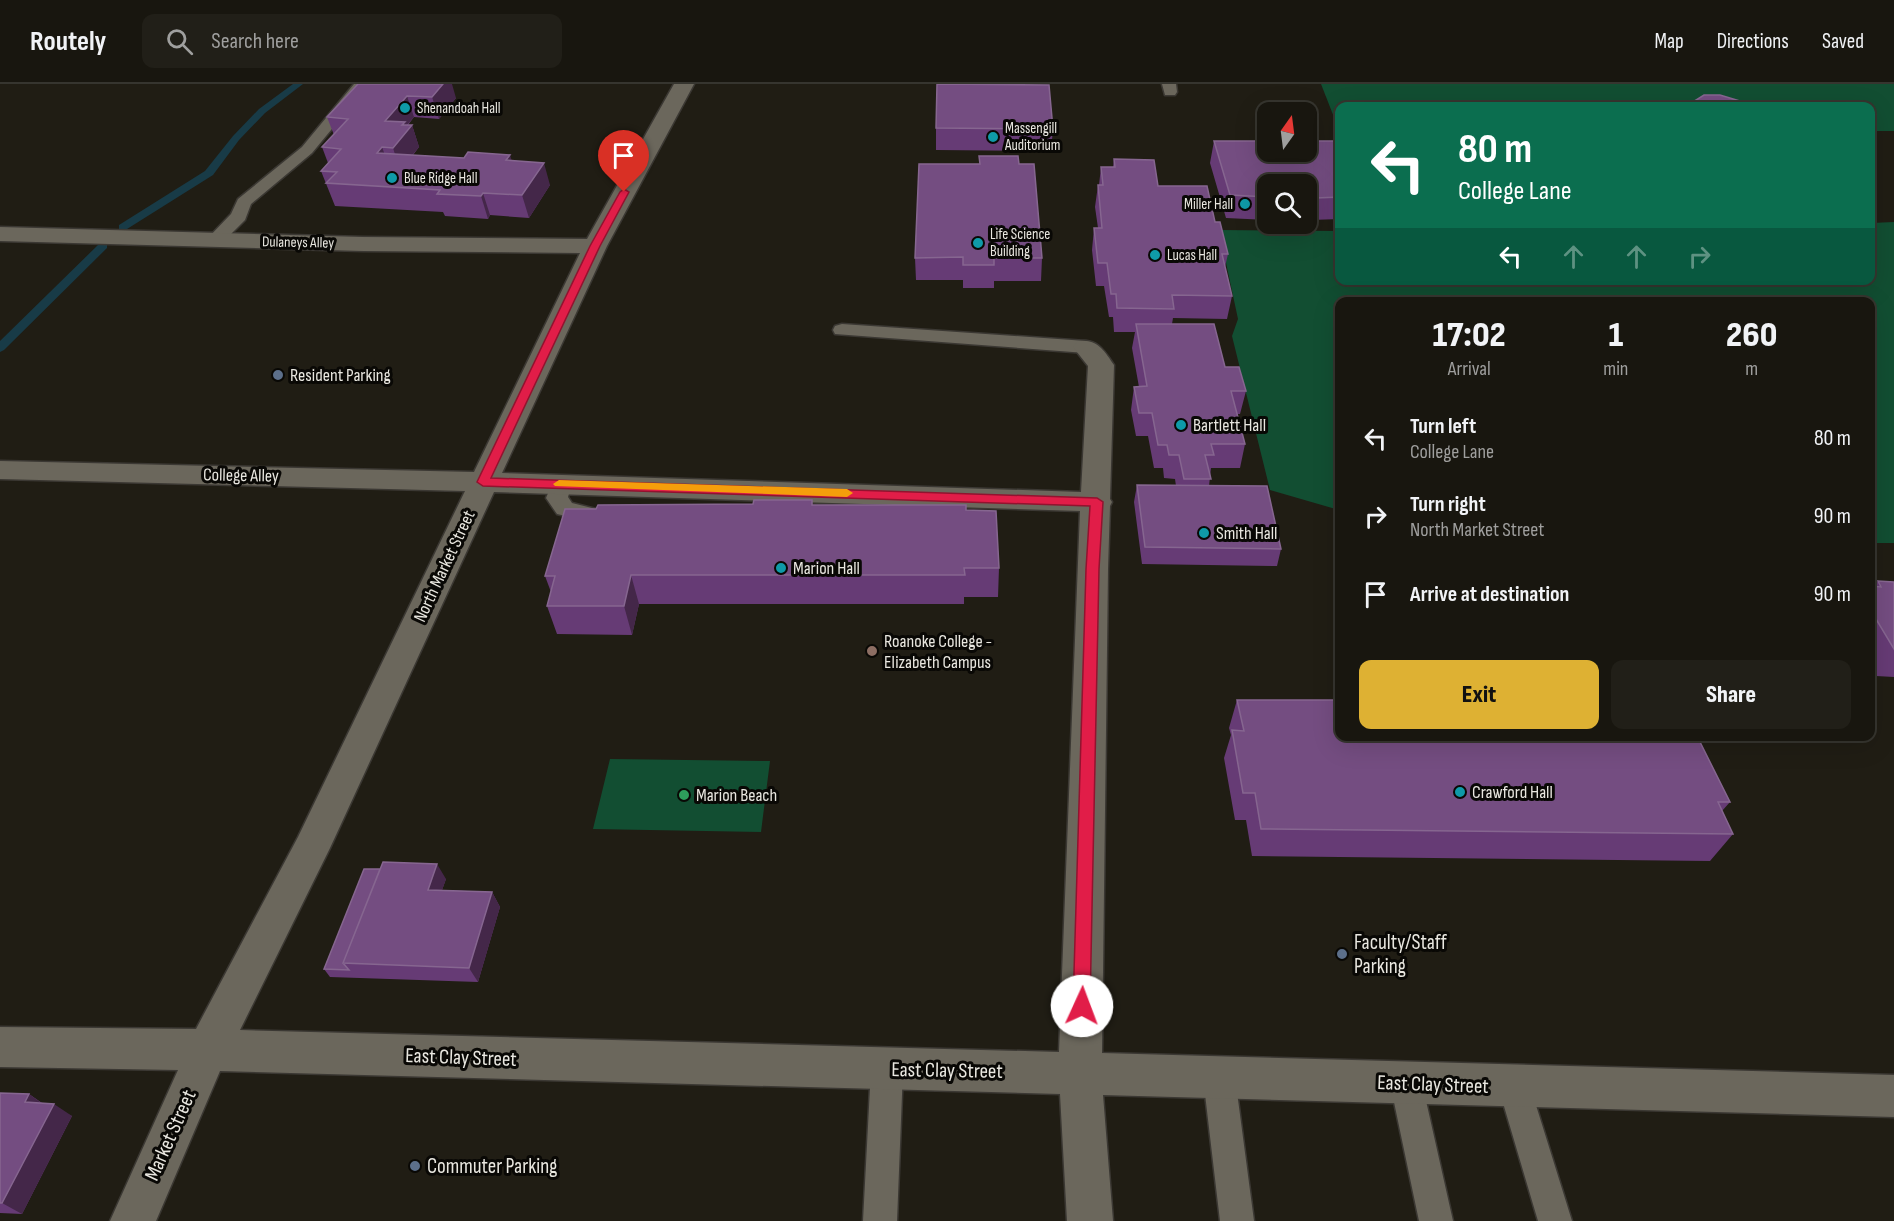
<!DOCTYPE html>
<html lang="en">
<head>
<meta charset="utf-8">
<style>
	:root { --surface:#18160f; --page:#211f18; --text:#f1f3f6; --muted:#9f9f9e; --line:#36352f; --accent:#deb133 }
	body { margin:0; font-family:"Sofia Sans Condensed",sans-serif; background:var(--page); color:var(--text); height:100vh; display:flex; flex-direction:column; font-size:22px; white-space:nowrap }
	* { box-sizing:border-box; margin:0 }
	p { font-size:20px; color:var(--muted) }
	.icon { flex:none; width:33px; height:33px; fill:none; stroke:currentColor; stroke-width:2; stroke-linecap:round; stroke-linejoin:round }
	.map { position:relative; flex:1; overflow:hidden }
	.sheet { position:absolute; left:1335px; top:213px; width:540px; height:444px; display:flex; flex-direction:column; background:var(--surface); border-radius:12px; box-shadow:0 6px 24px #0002,0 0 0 2px var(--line) }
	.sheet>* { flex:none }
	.top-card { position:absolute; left:1335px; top:18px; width:540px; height:183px; border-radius:12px; box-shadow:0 6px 24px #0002,0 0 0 2px var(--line); background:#0b6e4f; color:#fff; overflow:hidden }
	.needle { width:39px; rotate:14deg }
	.tools { position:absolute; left:1257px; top:18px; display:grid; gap:12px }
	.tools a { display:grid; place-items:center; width:60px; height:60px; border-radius:12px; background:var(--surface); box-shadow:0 6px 24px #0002,0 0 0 2px var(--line); font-size:30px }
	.pin { position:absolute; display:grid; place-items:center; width:51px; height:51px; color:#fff; margin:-62px -26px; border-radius:50% 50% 50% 0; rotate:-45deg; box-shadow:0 0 6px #0007 }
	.pin .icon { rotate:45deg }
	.me { position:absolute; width:66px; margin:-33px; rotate:2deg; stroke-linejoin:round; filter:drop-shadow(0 0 4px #0008) }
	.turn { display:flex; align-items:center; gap:21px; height:126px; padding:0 24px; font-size:27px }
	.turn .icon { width:78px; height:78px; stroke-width:2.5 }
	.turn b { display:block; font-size:42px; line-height:51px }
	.lanes { display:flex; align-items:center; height:57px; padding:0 24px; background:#0003; justify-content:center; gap:30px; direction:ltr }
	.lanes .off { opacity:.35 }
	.eta { display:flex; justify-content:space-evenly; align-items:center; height:102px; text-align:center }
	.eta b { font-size:36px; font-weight:800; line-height:42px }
	.button { display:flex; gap:12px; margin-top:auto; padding:12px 24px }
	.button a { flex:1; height:69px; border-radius:12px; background:var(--accent); color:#111; font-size:24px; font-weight:800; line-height:69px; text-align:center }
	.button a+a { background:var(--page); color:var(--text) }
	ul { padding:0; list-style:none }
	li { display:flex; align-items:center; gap:18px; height:78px; padding:0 24px }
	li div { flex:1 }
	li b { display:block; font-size:22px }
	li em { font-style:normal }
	header { display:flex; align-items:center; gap:36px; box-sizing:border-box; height:84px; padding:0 30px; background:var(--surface); border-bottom:2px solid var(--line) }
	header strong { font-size:28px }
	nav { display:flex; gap:33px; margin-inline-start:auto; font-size:21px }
	.search { width:420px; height:54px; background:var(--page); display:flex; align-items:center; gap:15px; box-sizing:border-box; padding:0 21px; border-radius:12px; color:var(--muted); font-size:22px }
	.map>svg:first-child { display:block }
	.green { fill:#124e32 }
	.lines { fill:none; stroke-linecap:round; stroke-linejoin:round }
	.stream { fill:#183b47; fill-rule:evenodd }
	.lane-casing { stroke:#3b3833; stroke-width:3 }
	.street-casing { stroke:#3b3833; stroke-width:3 }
	.lane { fill:#6b675c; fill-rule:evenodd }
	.street { fill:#6b675c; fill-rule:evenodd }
	.wall { fill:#663b75 }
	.shaded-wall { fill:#442749 }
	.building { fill:#744d81; stroke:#866690; stroke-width:1.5 }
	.route { fill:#e11d48; stroke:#92132f; stroke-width:1.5 }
	.slow { fill:#f59e0b }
	.culture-dot { fill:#0f9aa8; stroke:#090805; stroke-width:2 }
	.service-dot { fill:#5c6f8a; stroke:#090805; stroke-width:2 }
	.education-dot { fill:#8d6e63; stroke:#090805; stroke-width:2 }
	.leisure-dot { fill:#2e9e5b; stroke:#090805; stroke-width:2 }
	.labels { text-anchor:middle; stroke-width:6; stroke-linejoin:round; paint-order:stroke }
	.far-poi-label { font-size:15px; fill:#e9e7e0; stroke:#090805; text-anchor:start }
	.far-street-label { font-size:15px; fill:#e9e7e0; stroke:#090805 }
	.poi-label { font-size:18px; fill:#e9e7e0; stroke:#090805; text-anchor:start }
	.street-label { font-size:18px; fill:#e9e7e0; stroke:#090805 }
	.near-poi-label { font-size:21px; fill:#e9e7e0; stroke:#090805; text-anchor:start }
	.near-street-label { font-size:21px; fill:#e9e7e0; stroke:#090805 }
</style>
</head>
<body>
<header>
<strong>Routely</strong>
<div class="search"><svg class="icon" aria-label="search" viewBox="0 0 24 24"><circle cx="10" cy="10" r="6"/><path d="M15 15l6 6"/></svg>Search here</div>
<nav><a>Map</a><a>Directions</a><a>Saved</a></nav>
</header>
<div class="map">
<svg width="1894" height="1137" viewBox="0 0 1894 1137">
	<rect width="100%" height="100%" fill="#201d14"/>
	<path class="green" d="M1321,0H1894V47H1871L1870,22H1340L1339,46Z
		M1894,138V459H1871L1870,218H1340L1339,426L1270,406L1232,252L1238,235L1219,146L1339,147L1340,196H1870L1871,139Z
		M610,675L770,677L761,748L593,745Z"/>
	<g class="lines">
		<path class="stream" d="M293,0H303L265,29L239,56L213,91L127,145H119V141L205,87L233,52L259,25Z
			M103,159L107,160V164L4,266L0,268V257L99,160Z"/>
		<defs>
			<path id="lane" d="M354,0H369L312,69L251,120L245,136L221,160H209L206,156L231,130L238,115L302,63Z
				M1162,0H1176L1177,8L1175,11H1165Z
				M842,240L1086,257L1093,259L1095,263L1093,267L1086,269L835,250L833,246L835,242Z
				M561,393L568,395L572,400L568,413L572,419L604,427L607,432L604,437L596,439L557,430L546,414L554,395Z
				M887,970L898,974L903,985L897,1137H863L871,985L876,974Z
				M1219,978L1230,982L1235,993L1254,1137H1220L1203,993L1208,982Z
				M1406,984L1417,988L1422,999L1453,1137H1419L1390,999L1395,988Z
				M1514,987L1525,991L1530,1002L1572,1137H1538L1498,1002L1503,991Z"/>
			<path id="street" d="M674,0H694L607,162L502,389L1081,408L1088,282L1073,263L1077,258C1096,253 1104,266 1114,281L1110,415L1112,418L1110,422L1108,485L1102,969L1894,991V1033L1103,1011L1113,1137H1067L1060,1010L220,987L156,1137H110L178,986L0,983V943L196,945L298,753L465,407L0,395V377L474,388L580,169L363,167L0,157V143L363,153L587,155ZM494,408L1080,427L1059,968L240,946L330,764Z"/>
		</defs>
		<use href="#lane" class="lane-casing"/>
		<use href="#street" class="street-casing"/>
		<use href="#lane" class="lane"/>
		<use href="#street" class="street"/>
	</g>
	<path class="wall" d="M358,0L456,14L439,35L414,33L408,41H412L419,63L413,71L512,77L550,101L529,134L490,131L488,135L445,132L443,128L335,122L321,87L328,79L322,63L334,51L327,33Z
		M936,44L1053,45L1051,67L936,66Z
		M1214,57H1340V135L1311,136V139H1306V100H1268V136L1226,134L1210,79Z
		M1114,75L1158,102L1215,138L1228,170L1225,183L1232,212L1227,235L1173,234L1172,240L1225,283L1246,307L1240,330H1237L1245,360L1240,384H1211L1209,402L1281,465L1277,482L1142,480L1134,418L1137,401L1176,402L1175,395L1164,394L1163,384H1154L1148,352H1136L1131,326L1134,303H1139L1132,264L1135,248H1114L1113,233H1109L1104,202H1096L1092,166L1094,144H1098L1095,123L1098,101H1099L1101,83H1113Z
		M1019,80L1042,174L1041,197H994V204H963V196H916L915,174Z
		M813,421L966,426L999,484L998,513H964V520H639L632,551L557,550L547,522L551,508L545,492L596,425Z
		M1878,497L1894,498V593L1876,592L1870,582V502L1873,503Z
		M1237,616L1730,718L1722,727L1733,750L1710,777L1252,772L1246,736H1235L1224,674L1231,651L1229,644Z
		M380,785L446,795L442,806L492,808L500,823L478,898L330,893L324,885Z
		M0,1009L29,1010L42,1019L72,1032L22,1130L0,1129Z"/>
	<path class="shaded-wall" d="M443,0H452L456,14L439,35L432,13Z
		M407,12L414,33L406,42L412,41L419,63L400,86L393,64L385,37Z
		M382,63L390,85L377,69Z
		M510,71L517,93L506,76Z
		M544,79L550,101L529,134L522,111Z
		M483,109L490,131L488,135L481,112Z
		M631,491L639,520L632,551L624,522Z
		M437,780L446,795L437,820L428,806Z
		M492,808L500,823L478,898L469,884Z
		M29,1010L47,1023L25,1018Z
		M54,1020L72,1032L22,1130L2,1119Z"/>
	<path class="building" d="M358,0H443L432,13L407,12L385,37L405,38L402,41H412L393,64L382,63L377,69L464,74L468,68L510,71L506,76L544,79L522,111L483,109L481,112L437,110L440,106L326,99L337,88L321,87L341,65L322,63L348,35L327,33Z
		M937,0L1049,1L1053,45L936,44Z
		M1704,11H1720L1743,18L1747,22H1779H1688H1697L1693,18Z
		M1430,17H1456L1460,22H1433Z
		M1214,57H1268V68H1306V57H1340V113L1316,114V116H1306V100H1268V113L1230,111Z
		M979,72H1018L1019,80H1034L1042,174H994V181H963V173L915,174L919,80H980Z
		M1114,75L1154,76L1158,102H1207L1215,138H1220L1228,170H1222L1232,212L1172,211L1174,225L1117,224L1116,210H1111L1107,179H1098L1094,144H1102L1098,101H1103L1101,83H1115Z
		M1136,240H1214L1225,283H1239L1246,307H1231L1245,360H1211L1214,371H1205L1211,395H1184L1179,371H1169L1167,361H1158L1152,329H1139L1134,303L1147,302Z
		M1137,401L1267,402L1281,465L1145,463Z
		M754,416H812V421H966V426L996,427L999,484H964L965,491H631L624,522H547L555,492H545L565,425H596L598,421L753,420Z
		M1878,497L1894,498V565L1870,525V502L1881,503Z
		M1237,616H1340V652H1697L1730,718H1718L1733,750L1261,745L1255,709H1243L1232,646L1244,647Z
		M383,778L437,780L428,806L492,808L469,884L343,879Z
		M364,785H380L343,879L349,886L324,885Z
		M0,1009L29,1010L25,1018L54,1020L2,1119H0Z"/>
	<path class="route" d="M624,105L629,108L600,162L491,394L1097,414L1103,418L1099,485L1090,922L1088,928L1082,930L1076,928L1073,922L1086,485L1090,422L483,402L477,398L590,162L620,108Z"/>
	<path class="slow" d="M559,396L847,405L853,409L847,413L555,402L553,400Z"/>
	<g class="culture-dot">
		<circle cx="405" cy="24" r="6"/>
		<circle cx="993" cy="53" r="6"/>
		<circle cx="392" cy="94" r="6"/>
		<circle cx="1245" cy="120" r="6"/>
		<circle cx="978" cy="159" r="6"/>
		<circle cx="1155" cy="171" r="6"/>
		<circle cx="1181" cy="341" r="6"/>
		<circle cx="1204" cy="449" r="6"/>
		<circle cx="781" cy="484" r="6"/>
		<circle cx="1460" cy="708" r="6"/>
	</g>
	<g class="service-dot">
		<circle cx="278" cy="291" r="6"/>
		<circle cx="1342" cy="870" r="6"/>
		<circle cx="415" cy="1082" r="6"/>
	</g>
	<circle class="education-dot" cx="872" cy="567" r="6"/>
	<circle class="leisure-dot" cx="684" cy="711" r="6"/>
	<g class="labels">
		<g class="far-poi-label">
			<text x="417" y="29">Shenandoah Hall</text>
			<text x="1005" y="49">Massengill<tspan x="1005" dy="17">Auditorium</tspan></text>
			<text x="404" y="99">Blue Ridge Hall</text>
			<text x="1233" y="125" text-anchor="end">Miller Hall</text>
			<text x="990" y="155">Life Science<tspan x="990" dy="17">Building</tspan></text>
			<text x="1167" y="176">Lucas Hall</text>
		</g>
		<g class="far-street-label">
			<text transform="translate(298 158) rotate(1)" y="5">Dulaneys Alley</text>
		</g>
		<g class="poi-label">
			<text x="290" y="297">Resident Parking</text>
			<text x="1193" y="347">Bartlett Hall</text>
			<text x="1216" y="455">Smith Hall</text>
			<text x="793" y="490">Marion Hall</text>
			<text x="884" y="563">Roanoke College -<tspan x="884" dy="21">Elizabeth Campus</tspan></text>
			<text x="1472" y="714">Crawford Hall</text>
			<text x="696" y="717">Marion Beach</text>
		</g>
		<g class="street-label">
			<text transform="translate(241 391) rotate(1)" y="6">College Alley</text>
			<text transform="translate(444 482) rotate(-65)" y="6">North Market Street</text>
		</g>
		<g class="near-poi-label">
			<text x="1354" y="865">Faculty/Staff<tspan x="1354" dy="24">Parking</tspan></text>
			<text x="427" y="1089">Commuter Parking</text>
		</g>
		<g class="near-street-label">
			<text transform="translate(461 973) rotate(2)" y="7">East Clay Street</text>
			<text transform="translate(947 986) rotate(1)" y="7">East Clay Street</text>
			<text transform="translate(1433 1000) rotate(2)" y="7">East Clay Street</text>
			<text transform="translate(170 1051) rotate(-66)" y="7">Market Street</text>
		</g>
	</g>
</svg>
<div class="tools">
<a><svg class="needle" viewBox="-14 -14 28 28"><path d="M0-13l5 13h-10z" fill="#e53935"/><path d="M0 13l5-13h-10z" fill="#9f9f9e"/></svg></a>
<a><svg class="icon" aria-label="search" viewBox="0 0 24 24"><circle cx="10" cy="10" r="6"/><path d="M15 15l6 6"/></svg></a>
</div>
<div class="pin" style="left:624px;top:108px;background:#d93025"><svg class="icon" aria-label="arrive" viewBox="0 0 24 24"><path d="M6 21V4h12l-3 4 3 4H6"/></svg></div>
<svg class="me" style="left:1082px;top:922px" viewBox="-20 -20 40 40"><circle r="19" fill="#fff"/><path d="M0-13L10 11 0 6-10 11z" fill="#e11d48"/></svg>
<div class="top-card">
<div class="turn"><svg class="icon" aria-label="left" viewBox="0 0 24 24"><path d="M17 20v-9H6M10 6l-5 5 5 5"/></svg><div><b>80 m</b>College Lane</div></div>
<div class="lanes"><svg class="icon" aria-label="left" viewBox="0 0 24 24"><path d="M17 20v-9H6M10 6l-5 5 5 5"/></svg><svg class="icon off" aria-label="ahead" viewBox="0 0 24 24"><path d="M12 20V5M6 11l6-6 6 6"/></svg><svg class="icon off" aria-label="ahead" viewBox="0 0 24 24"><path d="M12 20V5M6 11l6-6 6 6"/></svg><svg class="icon off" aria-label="right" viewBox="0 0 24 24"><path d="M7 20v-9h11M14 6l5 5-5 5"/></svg></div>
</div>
<section class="sheet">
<div class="eta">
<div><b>17:02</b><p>Arrival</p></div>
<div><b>1</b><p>min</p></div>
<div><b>260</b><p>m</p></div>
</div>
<ul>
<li><svg class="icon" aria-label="left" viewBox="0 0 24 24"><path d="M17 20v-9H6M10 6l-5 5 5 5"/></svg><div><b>Turn left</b><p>College Lane</p></div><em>80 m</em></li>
<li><svg class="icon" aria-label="right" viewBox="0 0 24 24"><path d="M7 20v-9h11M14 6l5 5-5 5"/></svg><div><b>Turn right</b><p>North Market Street</p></div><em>90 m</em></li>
<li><svg class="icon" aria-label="arrive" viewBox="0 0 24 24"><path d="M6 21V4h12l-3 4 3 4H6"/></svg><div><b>Arrive at destination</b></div><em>90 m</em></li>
</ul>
<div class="button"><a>Exit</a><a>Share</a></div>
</section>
</div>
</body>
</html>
